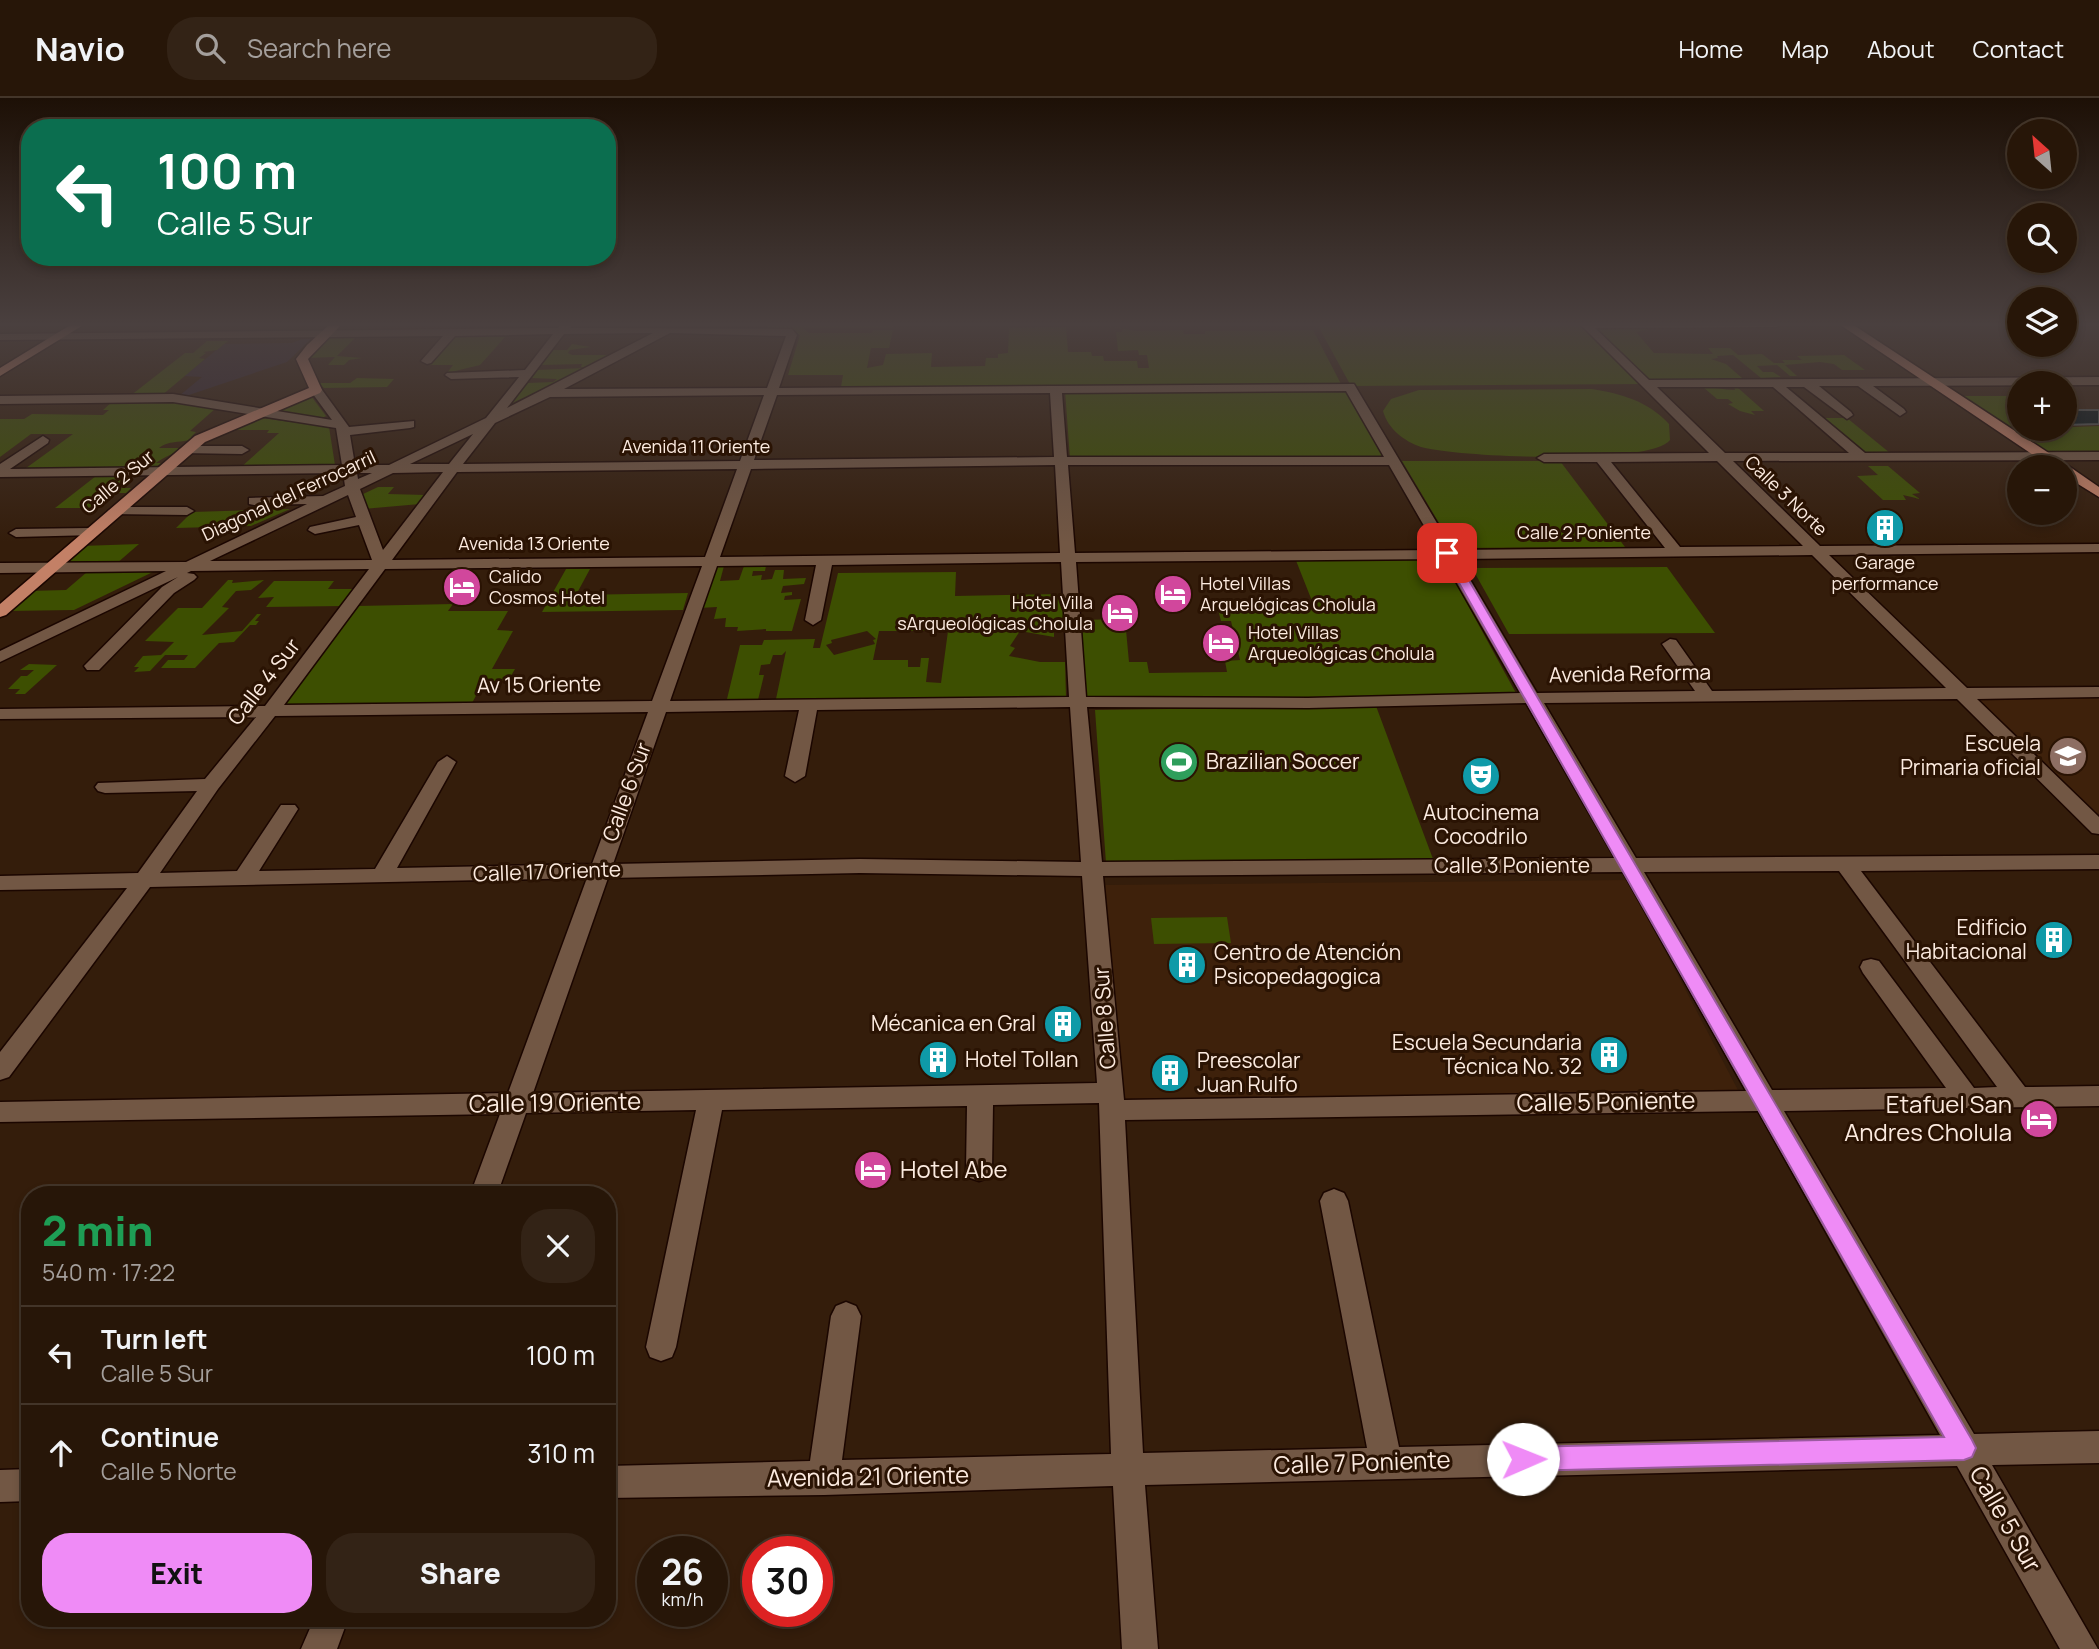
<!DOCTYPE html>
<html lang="en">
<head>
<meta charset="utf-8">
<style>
	:root { --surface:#271608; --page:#332316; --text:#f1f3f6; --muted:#a49f9c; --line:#433529; --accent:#ef8bf6 }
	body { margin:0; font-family:Manrope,sans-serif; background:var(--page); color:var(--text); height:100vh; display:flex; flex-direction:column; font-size:26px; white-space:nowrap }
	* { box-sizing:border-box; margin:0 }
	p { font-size:23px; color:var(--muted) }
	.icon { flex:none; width:38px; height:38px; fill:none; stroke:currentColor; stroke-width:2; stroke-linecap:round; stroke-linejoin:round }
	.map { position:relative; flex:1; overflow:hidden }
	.panel { position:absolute; left:21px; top:1088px; width:595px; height:441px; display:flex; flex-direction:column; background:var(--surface); border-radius:28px; box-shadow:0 4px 10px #0003,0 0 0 2px var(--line) }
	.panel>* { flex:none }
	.hud { position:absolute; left:21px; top:21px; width:595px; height:147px; border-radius:28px; box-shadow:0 4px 10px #0003,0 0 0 2px var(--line); background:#0b6e4f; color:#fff; overflow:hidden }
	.needle { width:46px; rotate:333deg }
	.fabs { position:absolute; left:2007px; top:21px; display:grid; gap:14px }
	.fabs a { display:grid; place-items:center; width:70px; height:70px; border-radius:50%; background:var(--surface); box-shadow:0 4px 10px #0003,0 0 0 2px var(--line); font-size:35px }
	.speed { position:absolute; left:637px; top:1438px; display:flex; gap:14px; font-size:35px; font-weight:700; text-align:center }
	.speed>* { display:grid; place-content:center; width:91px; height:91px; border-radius:50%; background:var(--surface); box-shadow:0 4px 10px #0003,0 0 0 2px var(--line); line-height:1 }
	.speed small { font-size:18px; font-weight:400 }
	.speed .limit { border:10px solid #d22; background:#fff; color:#111 }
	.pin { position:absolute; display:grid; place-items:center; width:60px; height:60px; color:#fff; margin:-30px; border-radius:14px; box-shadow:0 4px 10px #0006 }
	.me { position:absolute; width:77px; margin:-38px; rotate:89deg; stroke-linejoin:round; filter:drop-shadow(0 0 5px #0008) }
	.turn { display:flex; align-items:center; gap:24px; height:147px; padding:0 21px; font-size:32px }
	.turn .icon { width:91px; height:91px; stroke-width:2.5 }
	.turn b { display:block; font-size:49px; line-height:60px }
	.round { display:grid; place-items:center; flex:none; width:74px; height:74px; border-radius:28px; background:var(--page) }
	.headline { display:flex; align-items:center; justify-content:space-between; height:119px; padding:0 21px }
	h1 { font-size:42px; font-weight:800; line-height:52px; color:#1e9e55 }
	.action { display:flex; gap:14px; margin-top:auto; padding:14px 21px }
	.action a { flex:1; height:80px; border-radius:28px; background:var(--accent); color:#111; font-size:28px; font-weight:800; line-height:80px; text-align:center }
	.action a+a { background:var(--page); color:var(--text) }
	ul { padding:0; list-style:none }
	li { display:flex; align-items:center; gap:21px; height:98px; padding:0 21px; border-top:2px solid var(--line) }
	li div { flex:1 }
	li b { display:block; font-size:26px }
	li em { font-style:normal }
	header { display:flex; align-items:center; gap:42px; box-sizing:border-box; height:98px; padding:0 35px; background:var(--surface); border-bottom:2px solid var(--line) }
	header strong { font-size:33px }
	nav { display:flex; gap:38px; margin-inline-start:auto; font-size:24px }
	.search { width:490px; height:63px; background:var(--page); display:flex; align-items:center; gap:18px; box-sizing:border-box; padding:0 24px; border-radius:28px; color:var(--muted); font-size:26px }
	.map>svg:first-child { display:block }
	.industrial { fill:#342531 }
	.built { fill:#3e210b }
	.green { fill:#3d4f01; fill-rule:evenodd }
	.water { fill:#021217; stroke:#4d5353; stroke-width:2 }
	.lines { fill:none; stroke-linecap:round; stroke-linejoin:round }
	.minor-casing { stroke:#1b0600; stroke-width:3 }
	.major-casing { stroke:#1b0600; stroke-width:3 }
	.minor { fill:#725744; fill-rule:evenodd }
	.major { fill:#c38066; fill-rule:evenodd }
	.route { fill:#ef8bf6; stroke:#9b5aa0; stroke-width:2 }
	.labels { text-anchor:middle; stroke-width:6; stroke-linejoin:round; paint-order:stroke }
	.far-street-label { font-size:18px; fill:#fcebe0; stroke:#2a1303 }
	.far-poi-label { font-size:18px; fill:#fcebe0; stroke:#2a1303; text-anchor:start }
	.street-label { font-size:21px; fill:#fcebe0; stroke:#2a1303 }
	.poi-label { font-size:21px; fill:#fcebe0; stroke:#2a1303; text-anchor:end }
	.near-street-label { font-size:24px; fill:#fcebe0; stroke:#2a1303 }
	.near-poi-label { font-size:24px; fill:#fcebe0; stroke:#2a1303; text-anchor:end }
</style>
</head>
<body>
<header>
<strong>Navio</strong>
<div class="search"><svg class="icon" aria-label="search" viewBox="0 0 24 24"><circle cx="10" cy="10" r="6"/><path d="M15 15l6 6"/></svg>Search here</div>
<nav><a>Home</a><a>Map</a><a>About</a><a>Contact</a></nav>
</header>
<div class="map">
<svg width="2099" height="1551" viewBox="0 0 2099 1551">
	<rect width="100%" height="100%" fill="#341d0b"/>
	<path class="industrial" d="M308,239L311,241L287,264L186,298H179L202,279L184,278L224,246L292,245Z"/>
	<path class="built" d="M1975,599L2099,600V717Z
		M1628,782L1739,994L1118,1001L1105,787Z"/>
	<path class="green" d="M770,226H895L892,230H803L809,235H872L873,232H893L889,250H871L867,270L883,267L886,256L932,255L931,269L985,268L986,260H998V256L1008,255L1009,230L1066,229L1068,254H1091L1092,258H1103L1104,263H1137L1138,270H1149L1147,257H1139L1138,252L1118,253L1116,234H1122V231L1097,226L1137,233L1183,232L1184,236H1205V233L1313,232L1341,286L841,289L843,277H788L800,237L789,230H768Z
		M1317,226H1580L1642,286L1351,288Z
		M1595,231H1649L1636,234L1654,255L1713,256L1708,250H1730L1738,257L1762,256L1774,265H1785L1782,262H1802L1797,258L1844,257L1865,272H1842L1834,266L1820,264L1785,267L1797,278H1790L1777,267L1757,268L1763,274H1773L1781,279L1761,280L1733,257L1717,258L1718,260L1711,261L1726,266L1742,280H1717L1720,284H1649Z
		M453,238H506L480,267L447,275L453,267H428Z
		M329,239H356L337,258L362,260L349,262L344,267H328L335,259L306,260Z
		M207,243H228L217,252L203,254L206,255L199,260L205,261L161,298H151L154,295L130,298L185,255H193Z
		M572,246L591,249L570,252L568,255L572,257H608L592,265L594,267L510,306L528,285L553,284L557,281L532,280L536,272L585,270L581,269L582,266L540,267L552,252H567Z
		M357,280L394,281L387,289L324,290L319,285H350Z
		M1703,289C1715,289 1723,292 1735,292L1734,289H1737L1764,313H1751L1755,317L1740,313L1728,306L1733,305L1728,301H1717Z
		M1345,290L1385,360L1070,361L1065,292Z
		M1592,291C1622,296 1648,303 1669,326L1670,342C1651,368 1455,359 1421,349C1404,343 1388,331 1383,313L1391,301L1419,292Z
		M311,298L326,318L322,320L270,314Z
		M1956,298H2019L2020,331L2099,328V354L2049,355Z
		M113,303H175L216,310L190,333L196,334L191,339H198C185,346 170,341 159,350H181C173,357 165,358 156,365H161L154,371L22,373L73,336H31L0,359V321H24L32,316L103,317L109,312H103Z
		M261,320L329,329L335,367L240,370L279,335H267L269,332H229Z
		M1818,320H1847L1890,355H1859Z
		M1402,363H1560L1625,449L1454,450Z
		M1868,368H1888L1920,395L1912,396L1920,401L1903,397L1906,402H1883L1857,378L1878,377Z
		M130,377L116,387L120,390H131L126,395H105L89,410H55L96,378Z
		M378,389H394L388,396L426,397L420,406L363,411L361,397Z
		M290,411L251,428L176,430L192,414Z
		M139,446L116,466H59L81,448Z
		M1441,458L1517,597L1084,601L1080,522L1125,521L1129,564H1147L1149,575L1227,574L1225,563L1240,562L1231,523H1221L1216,504L1312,503L1295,460Z
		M714,468H724L720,483L739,482L744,468H766L765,473H753L752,478L762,477L761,482L772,481L775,472H784L783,481L806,480L804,486L783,488L781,495L792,494V497L785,498L784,502L801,501L792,533H766V531L737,533L738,529H725L726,520L714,521L717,509L699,510Z
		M1667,469L1715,535L1509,536L1472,470Z
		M566,471H590L576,497L688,495L683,512L542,514Z
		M155,473L74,512L6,513L28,493L66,492L87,474Z
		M956,474L955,498L1063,496L1064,531H1054V539L1020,533L1010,548L1015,550L1009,558L1040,564H1065L1066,599L776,601L786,553L782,557H773L770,566L761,567L759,577H764L758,602L727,601L740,547H762L764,542L815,541L813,550H820L838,475ZM867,533L876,541L873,542L875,546L834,557L826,547L832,545L831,542ZM879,533H948L941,585L926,584L929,560H921L920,569H908V562H873Z
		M228,482H233L232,485L264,482L251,492L236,493L222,509L229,510L202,537L242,533L257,516H261L255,523H259L256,527H250L234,544L219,545L195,570H161L168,562H184L188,557H165L150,573L134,574L139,569H134L143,558L161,557L174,544L145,543L178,510H202Z
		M274,483H334L328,491H355L343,508L266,509L274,499L258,500Z
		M453,506L448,513H508L497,532L513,533L492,571H515L508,583H484L472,605L281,606L357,508Z
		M29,566L57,567L25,596H15L20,591H8L21,578H27L34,572H20Z
		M1376,608L1433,761L1106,765L1095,612Z
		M1227,819L1231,845L1154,846L1151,820Z"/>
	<path class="water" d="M2065,312H2099V326L2065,327Z"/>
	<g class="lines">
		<defs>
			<path id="minor" d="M561,226H572L570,230L792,231L797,237L779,290L1354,286L1453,452L1665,450L1597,364H1544L1537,360L1544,356L1709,355L1580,226H1782L1777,229L1595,230L1649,282L2099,279V287L1873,288L1904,311L1906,314L1900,318L1858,288H1819L1851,314L1853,317L1847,321L1804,289H1786L1865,355L2099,354V362L1733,363L1820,448L2099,446V454L1829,457L1967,590L2099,589V599L1977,601L2099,719V736L2092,735L1957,601L1544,605L1636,760L2099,757V771L1861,773L2025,989L2099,988V1008L1784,1013L1974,1336L2099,1333V1365L1992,1367L2098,1551H2060L1957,1368L1145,1387L1158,1551H1122L1113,1388L824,1397L607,1400V1368L810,1363L831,1218L836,1208L846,1204L856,1208L861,1218L842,1362L1111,1356L1099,1005L993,1007L992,1072L988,1080L979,1083L970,1080L966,1072L967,1008L722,1012L676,1249L672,1259L661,1263L650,1259L646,1249L696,1012L526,1015L497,1097H470L500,1016L0,1024V1004L508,995L587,780L150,789L9,979L0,982V954L127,790L0,792V778L138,775L197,693L105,695L98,693L95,689L98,685L205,681L256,619L0,621V611L265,608L369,471L191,473L187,475L194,476L197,479L194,482L174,495L99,572H87L84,568L162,489L178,479L0,564V553L166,473L0,475V465L186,464L307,406L254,407L249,406V400L323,398L345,388L343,375L0,379V366L43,338L49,342L48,345L10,371L342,367L336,330L173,304L0,306V298L173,296L332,322L310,292L316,288L320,289L349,329L414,323V329L410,330L350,337L355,367H389L486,320L519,279L451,281L445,277L447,275L525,272L553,236L455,238L431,265L427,266L421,263L443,238L0,242V236L558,230ZM653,235L507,310L564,236ZM670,235L786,238L767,290L564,291ZM1657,289H1773L1849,355H1725ZM1346,293L1384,359H1067L1062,295ZM1050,295L1054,359L754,362L777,297ZM764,297L740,363L463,366L495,325L550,299ZM473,336L449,366H410ZM1717,363L1803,448L1680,449L1611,364ZM1055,367L1060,455L720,459L751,371ZM1068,367H1389L1438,452L1075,455ZM737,371L705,459L392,462L457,374ZM443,374L383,452L360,391L393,375ZM357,375H372L358,381ZM348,397L356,419L310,429L308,432L315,436L359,427L372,462L210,463ZM1812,457L1946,590L1712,593L1676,542L1670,541L1662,546L1695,593L1537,595L1458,461ZM1443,461L1520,595L1308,600L1086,599L1076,464ZM1061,464L1069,599L670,603L717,468L816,467L805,522L813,527L821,522L832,467ZM702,468L652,603L284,607L385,471ZM1526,605L1615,760L1102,764L1087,609L1308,610ZM1070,609L1081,764L860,761L613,766L666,614L799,612L785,678L795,684L805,678L817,612ZM648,614L592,766L397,770L456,664L447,658L438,664L375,771L259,773L298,711L295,707H281L237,773L160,775L218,691L275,618ZM1839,773L1997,989L1974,990L1879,863L1871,861L1863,863L1860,869L1863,875L1946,990L1772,992L1644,774ZM1623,774L1746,993L1124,1002L1103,778ZM860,775L1082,778L1097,985L533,995L608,780ZM1758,1013L1940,1337L1399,1349L1348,1103L1344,1095L1334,1091L1324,1095L1320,1103L1367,1350L1143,1355L1125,1022Z
				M186,348H242L249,352L242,356L181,355L179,352Z
				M115,409H187L194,413L187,417L110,416L108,413Z
				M90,430L95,431L97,434L95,437L16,439L9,435L16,431Z
				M30,1371V1403L0,1404V1372Z
				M314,1521H348L337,1551H301Z"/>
			<path id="major" d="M72,226H85L0,278V270Z
				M330,226H342L308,261L322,292L320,295L205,344L6,517L0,519V506L195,338L309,290L296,261L307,247Z
				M1839,226H1852L2070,369L2099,389V399L2065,378V369H2051Z"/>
		</defs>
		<use href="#minor" class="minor-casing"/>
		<use href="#major" class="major-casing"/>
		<use href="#minor" class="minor"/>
		<use href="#major" class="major"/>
	</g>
	<linearGradient id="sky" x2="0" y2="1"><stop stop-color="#1d1006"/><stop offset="0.51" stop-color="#4a403f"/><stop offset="1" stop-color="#4a403f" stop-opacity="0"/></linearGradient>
	<rect width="2099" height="444" fill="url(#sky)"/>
	<path class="route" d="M1447,452L1453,455L1972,1342L1976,1350L1972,1359L1964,1362L1523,1373L1515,1370L1511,1361L1515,1352L1523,1349L1944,1339L1442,455Z"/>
	<defs>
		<symbol id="building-disc" viewBox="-11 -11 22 22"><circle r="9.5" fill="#0f9aa8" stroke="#2a1303"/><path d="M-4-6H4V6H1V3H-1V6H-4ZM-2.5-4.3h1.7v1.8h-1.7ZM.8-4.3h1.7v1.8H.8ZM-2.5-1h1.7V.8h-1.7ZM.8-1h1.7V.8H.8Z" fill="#fff"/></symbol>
		<symbol id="hotel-disc" viewBox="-11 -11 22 22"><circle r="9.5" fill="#d1479c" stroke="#2a1303"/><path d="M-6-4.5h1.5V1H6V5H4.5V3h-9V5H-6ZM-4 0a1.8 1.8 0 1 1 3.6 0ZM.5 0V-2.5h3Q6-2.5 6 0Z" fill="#fff"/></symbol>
		<symbol id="school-disc" viewBox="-11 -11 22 22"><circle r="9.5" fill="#8d6e63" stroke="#2a1303"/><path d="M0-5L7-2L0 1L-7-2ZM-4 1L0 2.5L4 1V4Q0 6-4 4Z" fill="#fff"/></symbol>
		<symbol id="stadium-disc" viewBox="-11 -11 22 22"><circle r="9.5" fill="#2e9e5b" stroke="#2a1303"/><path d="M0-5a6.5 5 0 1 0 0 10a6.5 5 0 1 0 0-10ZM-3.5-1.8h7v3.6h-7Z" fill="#fff"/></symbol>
		<symbol id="theatre-disc" viewBox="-11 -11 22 22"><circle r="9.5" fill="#0f9aa8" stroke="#2a1303"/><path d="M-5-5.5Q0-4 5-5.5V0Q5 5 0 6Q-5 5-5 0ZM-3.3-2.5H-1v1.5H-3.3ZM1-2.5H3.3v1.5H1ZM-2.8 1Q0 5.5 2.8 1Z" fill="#fff"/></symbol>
	</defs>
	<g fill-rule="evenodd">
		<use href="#building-disc" x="1863" y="408" width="44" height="44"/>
		<use href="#hotel-disc" x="440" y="467" width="44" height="44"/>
		<use href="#hotel-disc" x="1151" y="474" width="44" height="44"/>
		<use href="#hotel-disc" x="1098" y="493" width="44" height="44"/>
		<use href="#hotel-disc" x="1199" y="523" width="44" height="44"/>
		<use href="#school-disc" x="2046" y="636" width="44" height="44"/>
		<use href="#stadium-disc" x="1157" y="642" width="44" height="44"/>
		<use href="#theatre-disc" x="1459" y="656" width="44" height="44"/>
		<use href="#building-disc" x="2032" y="820" width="44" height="44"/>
		<use href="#building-disc" x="1165" y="845" width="44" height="44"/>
		<use href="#building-disc" x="1041" y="904" width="44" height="44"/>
		<use href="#building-disc" x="1587" y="935" width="44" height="44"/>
		<use href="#building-disc" x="916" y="940" width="44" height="44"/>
		<use href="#building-disc" x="1148" y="953" width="44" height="44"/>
		<use href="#hotel-disc" x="2017" y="999" width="44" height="44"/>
		<use href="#hotel-disc" x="851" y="1050" width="44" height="44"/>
	</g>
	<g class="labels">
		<g class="far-street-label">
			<text x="696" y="355">Avenida 11 Oriente</text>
			<text transform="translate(118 384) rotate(-40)" y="6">Calle 2 Sur</text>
			<text transform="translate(289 398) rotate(-25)" y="6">Diagonal del Ferrocarril</text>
			<text transform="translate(1786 398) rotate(44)" y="6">Calle 3 Norte</text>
			<text x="1584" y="441">Calle 2 Poniente</text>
			<text x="534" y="452">Avenida 13 Oriente</text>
		</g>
		<g class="far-poi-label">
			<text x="1885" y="471" text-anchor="middle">Garage<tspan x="1885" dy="21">performance</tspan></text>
			<text x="489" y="485">Calido<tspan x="489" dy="21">Cosmos Hotel</tspan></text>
			<text x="1200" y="492">Hotel Villas<tspan x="1200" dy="21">Arquelógicas Cholula</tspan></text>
			<text x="1093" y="511" text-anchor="end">Hotel Villa<tspan x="1093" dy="21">sArqueológicas Cholula</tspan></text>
			<text x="1248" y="541">Hotel Villas<tspan x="1248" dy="21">Arqueológicas Cholula</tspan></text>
		</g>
		<g class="street-label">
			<text transform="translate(1630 576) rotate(-1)" y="7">Avenida Reforma</text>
			<text transform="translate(264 584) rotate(-52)" y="7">Calle 4 Sur</text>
			<text transform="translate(539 587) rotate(-1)" y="7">Av 15 Oriente</text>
			<text transform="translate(627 694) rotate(-70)" y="7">Calle 6 Sur</text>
			<text x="1512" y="775">Calle 3 Poniente</text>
			<text transform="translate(547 774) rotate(-2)" y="7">Calle 17 Oriente</text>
			<text transform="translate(1105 920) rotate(-94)" y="7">Calle 8 Sur</text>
		</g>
		<g class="poi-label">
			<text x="2041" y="653">Escuela<tspan x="2041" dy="24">Primaria oficial</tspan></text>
			<text x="1206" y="671" text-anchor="start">Brazilian Soccer</text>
			<text x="1481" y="722" text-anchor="middle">Autocinema<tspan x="1481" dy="24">Cocodrilo</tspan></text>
			<text x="2027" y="837">Edificio<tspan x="2027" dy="24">Habitacional</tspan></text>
			<text x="1214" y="862" text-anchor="start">Centro de Atención<tspan x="1214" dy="24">Psicopedagogica</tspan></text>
			<text x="1036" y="933">Mécanica en Gral</text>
			<text x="1582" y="952">Escuela Secundaria<tspan x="1582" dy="24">Técnica No. 32</tspan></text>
			<text x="965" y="969" text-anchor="start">Hotel Tollan</text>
			<text x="1197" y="970" text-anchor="start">Preescolar<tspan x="1197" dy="24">Juan Rulfo</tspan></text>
		</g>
		<g class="near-street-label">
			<text transform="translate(1606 1004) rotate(-1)" y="8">Calle 5 Poniente</text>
			<text transform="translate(555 1005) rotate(-1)" y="8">Calle 19 Oriente</text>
			<text transform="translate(1362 1365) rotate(-2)" y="8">Calle 7 Poniente</text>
			<text transform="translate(868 1379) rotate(-1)" y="8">Avenida 21 Oriente</text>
			<text transform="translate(2005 1421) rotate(60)" y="8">Calle 5 Sur</text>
		</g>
		<g class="near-poi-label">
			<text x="2012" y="1015">Etafuel San<tspan x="2012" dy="28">Andres Cholula</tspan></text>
			<text x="900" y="1080" text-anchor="start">Hotel Abe</text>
		</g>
	</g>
</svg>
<div class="fabs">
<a><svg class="needle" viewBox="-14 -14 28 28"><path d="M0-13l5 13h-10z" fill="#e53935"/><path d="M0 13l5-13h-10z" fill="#a49f9c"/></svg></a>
<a><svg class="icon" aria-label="search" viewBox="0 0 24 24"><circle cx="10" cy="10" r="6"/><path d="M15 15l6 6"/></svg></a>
<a><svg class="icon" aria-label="layers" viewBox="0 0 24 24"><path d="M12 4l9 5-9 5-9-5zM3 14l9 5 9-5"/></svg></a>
<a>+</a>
<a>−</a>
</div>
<div class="speed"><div>26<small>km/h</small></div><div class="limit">30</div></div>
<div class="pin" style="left:1447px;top:455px;background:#d93025"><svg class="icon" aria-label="arrive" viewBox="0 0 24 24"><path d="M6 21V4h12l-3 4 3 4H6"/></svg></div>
<svg class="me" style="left:1523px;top:1361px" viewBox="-20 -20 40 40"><circle r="19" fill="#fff"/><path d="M0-13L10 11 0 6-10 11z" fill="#ef8bf6"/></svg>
<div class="hud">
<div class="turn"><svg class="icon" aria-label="left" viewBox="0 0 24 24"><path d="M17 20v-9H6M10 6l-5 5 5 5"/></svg><div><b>100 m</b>Calle 5 Sur</div></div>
</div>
<section class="panel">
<div class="headline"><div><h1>2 min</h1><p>540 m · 17:22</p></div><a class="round"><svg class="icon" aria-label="close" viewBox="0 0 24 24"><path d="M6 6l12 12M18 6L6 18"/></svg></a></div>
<ul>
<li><svg class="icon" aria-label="left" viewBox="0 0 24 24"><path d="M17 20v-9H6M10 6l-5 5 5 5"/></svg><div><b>Turn left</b><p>Calle 5 Sur</p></div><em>100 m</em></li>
<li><svg class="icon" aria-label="ahead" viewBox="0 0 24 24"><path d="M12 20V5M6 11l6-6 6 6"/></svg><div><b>Continue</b><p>Calle 5 Norte</p></div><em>310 m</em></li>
</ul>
<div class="action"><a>Exit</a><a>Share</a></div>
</section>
</div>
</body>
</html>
